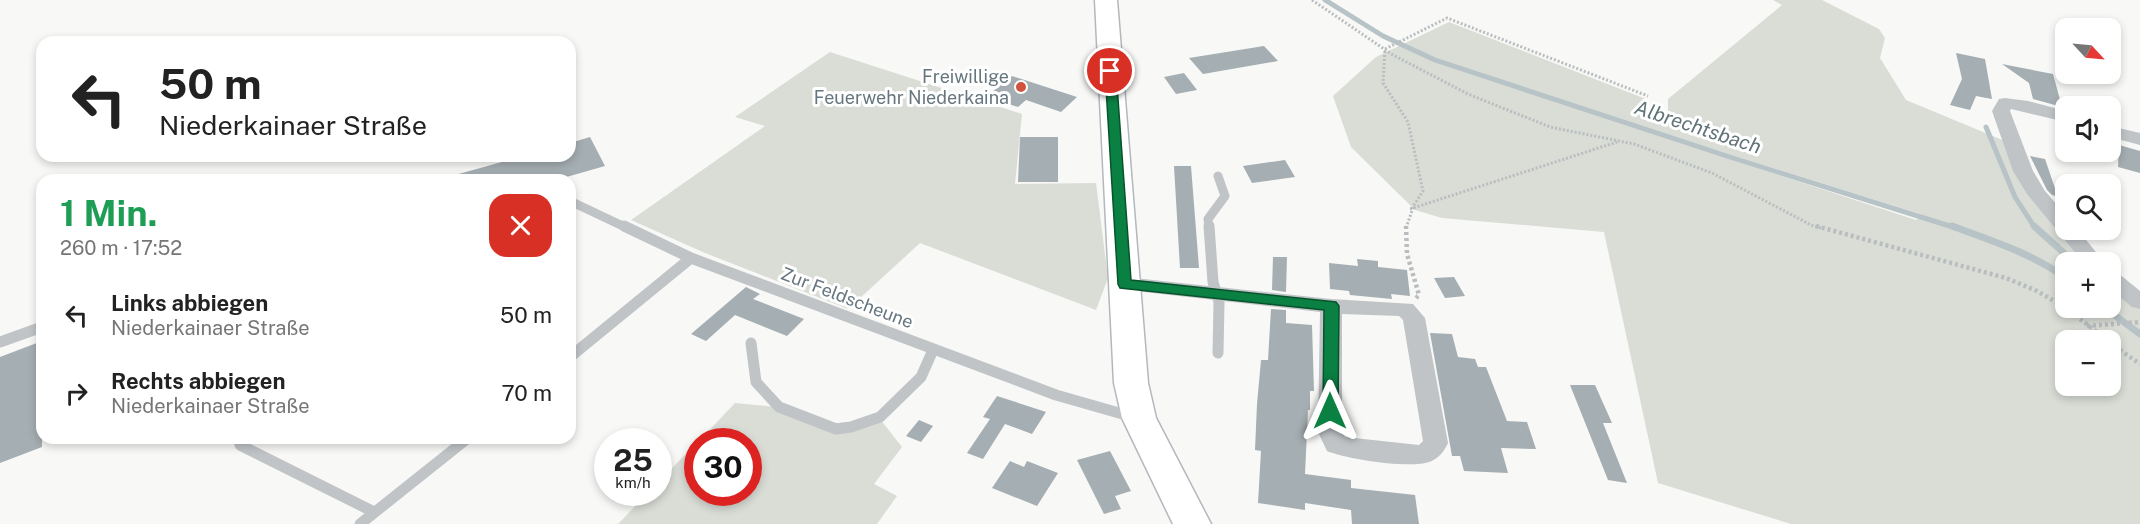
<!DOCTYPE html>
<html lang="de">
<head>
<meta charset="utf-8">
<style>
	:root { --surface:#fff; --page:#f2f2f2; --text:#222; --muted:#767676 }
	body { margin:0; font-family:"Public Sans",sans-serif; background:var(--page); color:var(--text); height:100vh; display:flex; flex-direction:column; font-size:22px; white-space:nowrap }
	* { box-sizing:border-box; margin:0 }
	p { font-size:20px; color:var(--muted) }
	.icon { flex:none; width:33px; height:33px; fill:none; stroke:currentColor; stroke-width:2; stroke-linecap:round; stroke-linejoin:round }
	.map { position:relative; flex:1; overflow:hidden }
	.details { position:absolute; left:36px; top:174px; width:540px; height:270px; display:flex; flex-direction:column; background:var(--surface); border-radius:18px; box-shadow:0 3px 9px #0003 }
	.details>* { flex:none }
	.banner { position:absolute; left:36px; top:36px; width:540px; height:126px; border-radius:18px; box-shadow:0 3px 9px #0003; background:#fff; color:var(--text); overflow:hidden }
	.needle { width:39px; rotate:116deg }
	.controls { position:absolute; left:2055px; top:18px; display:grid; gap:12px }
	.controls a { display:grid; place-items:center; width:66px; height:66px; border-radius:12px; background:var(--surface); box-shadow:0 3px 9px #0003; font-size:30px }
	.speed { position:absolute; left:594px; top:428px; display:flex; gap:12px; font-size:30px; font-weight:700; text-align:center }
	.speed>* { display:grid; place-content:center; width:78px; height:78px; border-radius:50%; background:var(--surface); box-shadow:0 3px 9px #0003; line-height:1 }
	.speed small { font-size:15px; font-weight:400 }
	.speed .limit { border:9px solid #d22; background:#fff; color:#111 }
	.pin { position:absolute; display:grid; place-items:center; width:51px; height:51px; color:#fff; margin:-26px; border:3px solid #fff; border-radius:50%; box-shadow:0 2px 6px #0007 }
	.me { position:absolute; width:66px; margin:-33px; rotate:0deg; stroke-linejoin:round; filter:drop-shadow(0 0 4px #0008) }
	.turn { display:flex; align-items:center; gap:21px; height:126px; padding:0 24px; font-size:27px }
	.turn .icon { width:78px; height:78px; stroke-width:2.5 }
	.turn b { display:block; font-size:42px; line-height:51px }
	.round { display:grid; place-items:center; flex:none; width:63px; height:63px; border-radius:18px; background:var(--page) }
	.head { display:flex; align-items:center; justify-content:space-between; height:102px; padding:0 24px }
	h1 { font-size:36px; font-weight:700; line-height:45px; color:#1e9e55 }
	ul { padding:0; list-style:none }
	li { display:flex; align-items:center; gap:18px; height:78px; padding:0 24px }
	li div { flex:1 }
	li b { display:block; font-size:22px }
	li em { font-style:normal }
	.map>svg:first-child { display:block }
	.green { fill:#d9ddd6; fill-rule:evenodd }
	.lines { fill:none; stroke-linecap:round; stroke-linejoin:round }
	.stream-far1 { stroke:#b7c3c6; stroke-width:5 }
	.stream { stroke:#b7c3c6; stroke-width:7 }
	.building { fill:#a5aeb2 }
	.secondary-casing { stroke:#b2b8bc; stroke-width:3 }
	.path-far1 { stroke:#babdbf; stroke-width:3; stroke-dasharray:2 2; stroke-linecap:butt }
	.path { stroke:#babdbf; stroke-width:4.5; stroke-dasharray:3 3; stroke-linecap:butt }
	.lane-far1 { stroke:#c0c4c7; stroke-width:9 }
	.lane { stroke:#c0c4c7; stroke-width:11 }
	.street { fill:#c0c4c7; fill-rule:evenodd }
	.secondary { fill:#fff; fill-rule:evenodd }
	.route { fill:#0b8043; stroke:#07532c; stroke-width:1.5 }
	.poi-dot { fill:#d2533d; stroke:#fff; stroke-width:2 }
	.labels { text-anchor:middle; stroke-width:6; stroke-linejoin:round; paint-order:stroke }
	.poi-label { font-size:18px; fill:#66767e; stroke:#fff; text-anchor:end }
	.street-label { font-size:18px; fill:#66767e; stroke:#fff }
	.water-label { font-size:20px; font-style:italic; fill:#617478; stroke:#fff }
</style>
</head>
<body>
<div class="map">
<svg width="2140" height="524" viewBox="0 0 2140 524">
	<rect width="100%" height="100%" fill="#f8f8f6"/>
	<path class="green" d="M1773,0H1822L1879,29L1885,38L1880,58L1906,100L2012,144L2037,194L2094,262H2066V308H2110L2111,278L2140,302V524H1791L1658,483L1604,232L1442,218L1415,210L1351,147L1333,96L1376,57L1449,22L1646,99L1637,108L1668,127V99L1782,5ZM1696,144L1921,214V215L1916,220L1706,151ZM2066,340H2110V386H2066Z
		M830,52L1022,114L1015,184L1096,183L1108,278L1096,310L920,243L848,309L705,253L631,220L765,126L735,117Z
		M735,403L777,407L820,425L880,419L902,447L874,484L897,496L877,524H618L649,492H658L659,482L697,442L698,492H748V441H699Z"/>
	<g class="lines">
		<path class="stream-far1" d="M1325,0L1383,36L1435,60L1733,158L1956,228
			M1986,127L2015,197L2035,228"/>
		<path class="stream" d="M1952,226C1992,241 2031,253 2066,278
			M2034,226L2064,253
			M2105,308L2140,334"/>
	</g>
	<path class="building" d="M1264,46L1278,61L1203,74L1189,58Z
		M1956,53L1985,59L1992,99L1976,96L1970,110L1950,105L1962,79Z
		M2002,64L2053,74L2062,107L2033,99L2029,83Z
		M1184,73L1197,90L1176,94L1164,77Z
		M1012,76L1077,97L1061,112L1026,100L1018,107L986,97Z
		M590,137L605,166L556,180H455V175L523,156H570V143Z
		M1020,137H1058V182H1018Z
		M2119,145L2140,151V173L2118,167Z
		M2030,156L2045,159L2058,197L2052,195L2047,190Z
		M1285,160L1295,177L1252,183L1243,166Z
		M1174,166H1191L1199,268H1180Z
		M1273,257H1287L1286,292L1272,290Z
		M1357,259L1378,261V267L1407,270L1410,296L1391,294L1392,299L1350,295L1349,291L1330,289L1329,263L1358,266Z
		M1454,277L1465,296L1445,298L1434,278Z
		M746,287L760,294L753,299L804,319L787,336L735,315L706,341L691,334Z
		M1271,309L1286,310V323L1312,325L1314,391H1310V410H1308L1305,474L1351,480V488L1415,495L1419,524H1352L1351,510L1305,503V510L1258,503L1261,451L1255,450L1257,404L1261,360H1268Z
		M1430,333L1452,334L1458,357L1475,359L1478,367H1486L1507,421L1527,422L1536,449L1501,448L1508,473L1464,471L1460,456H1452Z
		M42,341V447L0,463V357Z
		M1570,385H1595L1612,423H1603L1627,483L1608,480Z
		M997,396L1046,412L1032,434L1005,424L983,459L967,453L990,419L983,417Z
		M919,420L933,426L921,442L906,436Z
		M1110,451L1131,491L1115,496L1121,509L1104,514L1077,460Z
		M1010,461L1024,467L1027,461L1058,473L1037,506L992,488Z"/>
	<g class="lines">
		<defs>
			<path id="secondary" d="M1095,0H1117L1148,383L1156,418L1211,524H1173L1122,418L1114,383Z"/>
		</defs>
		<use href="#secondary" class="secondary-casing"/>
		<path class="path-far1" d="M1312,0L1393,55L1468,94L1550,127L1634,144L1712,173L1811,225L1821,228
			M1410,209L1617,142
			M1406,228L1414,205L1423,191L1408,122L1383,83L1385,49L1447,18L1648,96"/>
		<path class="path" d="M1406,226L1407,254L1419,295L1416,298
			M1816,226L2006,278L2037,291L2066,308L2107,340
			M2087,326L2140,322
			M2110,343L2140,364"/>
		<path class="lane-far1" d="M570,201L627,228
			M1209,228L1208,219L1225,196L1218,176"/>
		<path class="lane" d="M624,226L691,258
			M1209,226L1213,282L1219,302L1218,353
			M0,342L42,327
			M751,343L756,382L779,407L836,429L851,427L880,417L921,377L933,350
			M570,357L691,258L1056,395L1133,417
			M239,438L240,445L374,512
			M360,524L468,438"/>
		<path class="street" d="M2005,98L2028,101L2066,111V122L2011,109L2010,111L2033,171L2045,191L2066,215V230H2078L2104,262H2083L2027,194L2013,171L1992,111L1999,99Z
			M2110,126L2140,133V145L2110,137Z
			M2110,271L2118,273L2140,291V309L2132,307L2110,289Z
			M1125,277L1331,299L1413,304L1425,318L1448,443C1444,452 1438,459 1429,462C1410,469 1346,459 1327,451L1318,432L1320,312L1117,289L1114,284L1117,279ZM1342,314L1399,316L1403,320L1423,441L1419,445L1345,437L1342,432Z"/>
		<use href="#secondary" class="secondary"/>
	</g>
	<path class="route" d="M1110,68L1116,71L1131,280L1336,302L1339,306L1338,411L1336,415H1325L1323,411L1324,310L1120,288L1118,284L1105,71Z"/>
	<circle class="poi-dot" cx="1021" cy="87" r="6"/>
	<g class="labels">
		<g class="poi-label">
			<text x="1009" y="83">Freiwillige<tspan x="1009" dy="21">Feuerwehr Niederkaina</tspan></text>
		</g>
		<g class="street-label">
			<text transform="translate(847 298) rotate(21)" y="6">Zur Feldscheune</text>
		</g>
		<g class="water-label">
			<text transform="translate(1698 127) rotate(18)" y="7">Albrechtsbach</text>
		</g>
	</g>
</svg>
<div class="controls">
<a><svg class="needle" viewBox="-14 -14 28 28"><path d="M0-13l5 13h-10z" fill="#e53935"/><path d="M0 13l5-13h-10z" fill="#767676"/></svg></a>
<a><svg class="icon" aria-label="sound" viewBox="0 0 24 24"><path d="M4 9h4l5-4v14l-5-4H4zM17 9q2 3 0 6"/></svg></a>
<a><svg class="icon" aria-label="search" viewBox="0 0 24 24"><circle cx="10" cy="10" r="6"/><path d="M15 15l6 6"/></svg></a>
<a>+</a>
<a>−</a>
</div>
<div class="speed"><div>25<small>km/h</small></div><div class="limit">30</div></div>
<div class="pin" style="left:1110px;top:71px;background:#d93025"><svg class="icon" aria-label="arrive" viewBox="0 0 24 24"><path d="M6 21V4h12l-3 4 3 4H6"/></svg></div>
<svg class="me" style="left:1330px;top:411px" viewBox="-20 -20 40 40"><path d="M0-17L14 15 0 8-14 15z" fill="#0b8043" stroke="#fff" stroke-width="4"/></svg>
<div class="banner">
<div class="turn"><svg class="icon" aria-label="left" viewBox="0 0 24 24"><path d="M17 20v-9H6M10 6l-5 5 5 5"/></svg><div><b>50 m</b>Niederkainaer Straße</div></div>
</div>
<section class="details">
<div class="head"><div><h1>1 Min.</h1><p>260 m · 17:52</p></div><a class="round" style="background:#d93025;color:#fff"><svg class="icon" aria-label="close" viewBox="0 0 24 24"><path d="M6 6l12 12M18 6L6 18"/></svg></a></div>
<ul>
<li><svg class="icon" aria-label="left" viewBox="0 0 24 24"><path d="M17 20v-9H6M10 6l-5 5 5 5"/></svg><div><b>Links abbiegen</b><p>Niederkainaer Straße</p></div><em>50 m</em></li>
<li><svg class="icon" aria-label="right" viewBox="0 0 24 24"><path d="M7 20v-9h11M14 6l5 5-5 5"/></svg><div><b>Rechts abbiegen</b><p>Niederkainaer Straße</p></div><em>70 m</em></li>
</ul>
</section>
</div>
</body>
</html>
